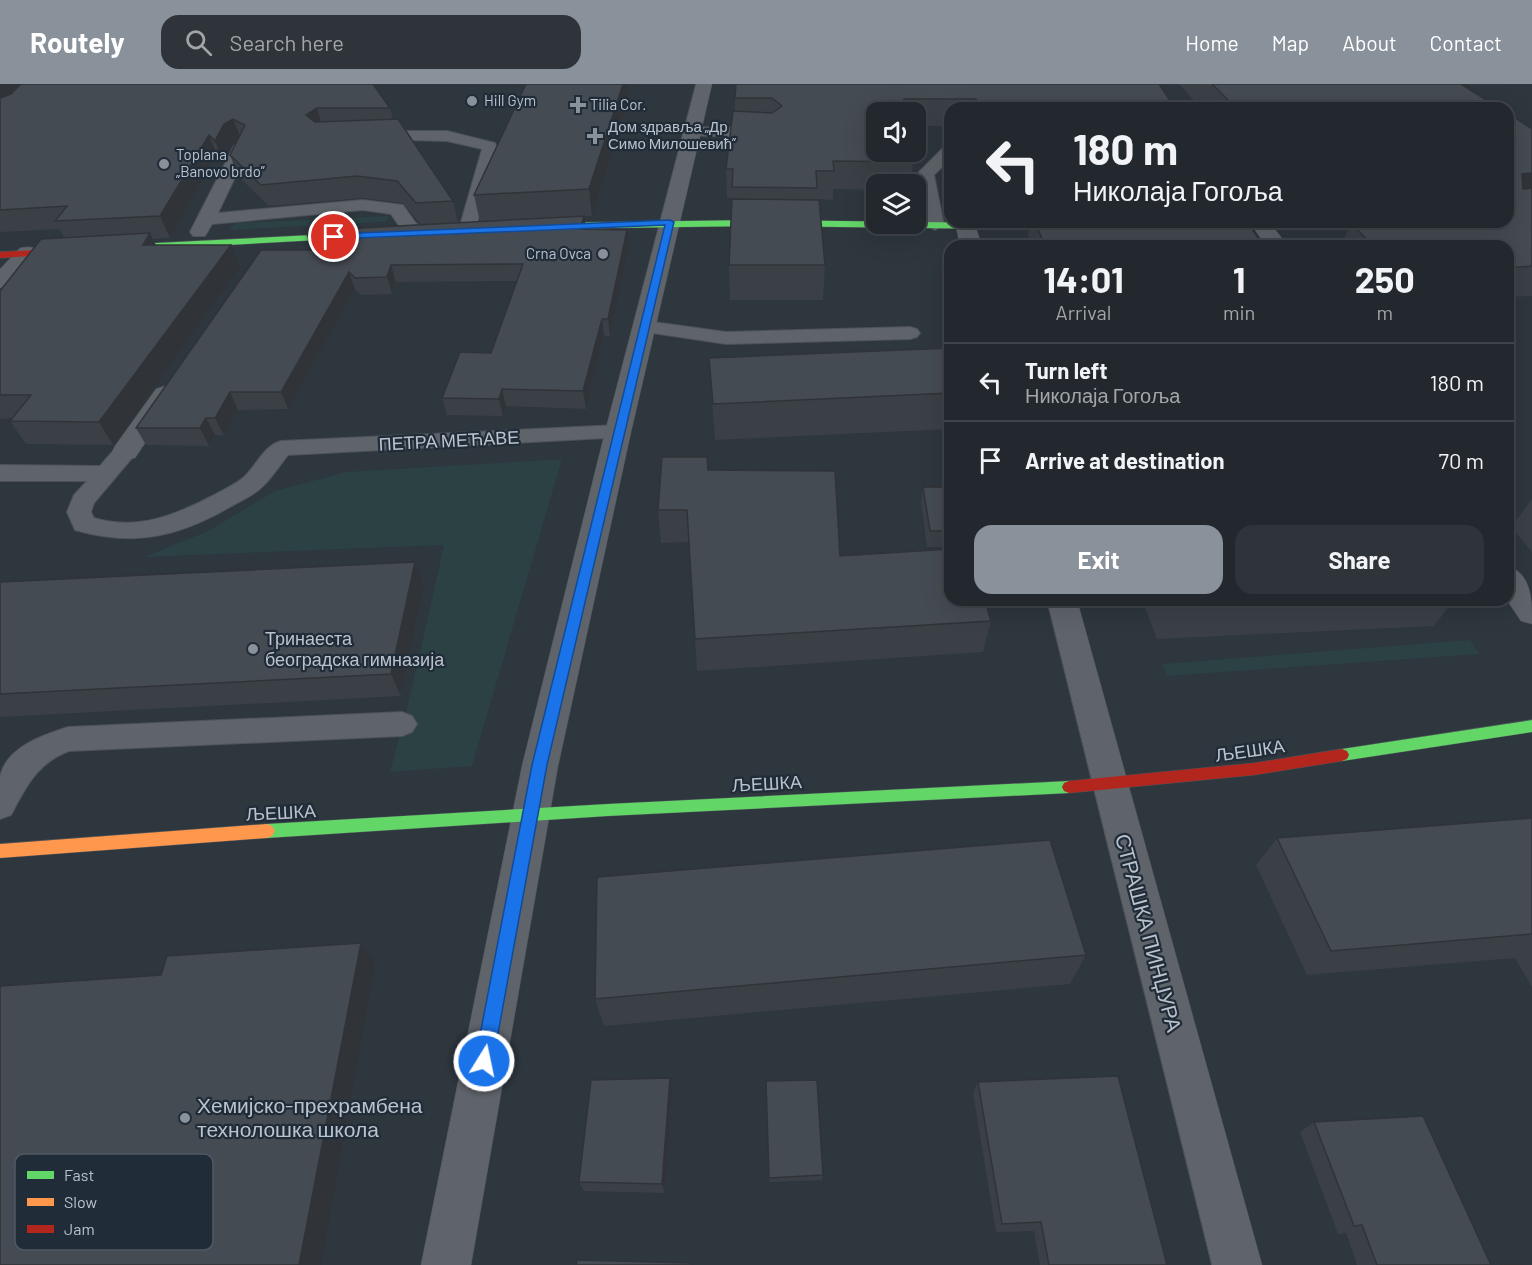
<!DOCTYPE html>
<html lang="en">
<head>
<meta charset="utf-8">
<style>
	:root { --surface:#22282e; --page:#2e343a; --text:#f1f3f6; --muted:#a2a6aa; --line:#3f444a; --accent:#89919b }
	body { margin:0; font-family:Barlow,sans-serif; background:var(--page); color:var(--text); height:100vh; display:flex; flex-direction:column; font-size:22px; white-space:nowrap }
	* { box-sizing:border-box; margin:0 }
	p { font-size:20px; color:var(--muted) }
	.icon { flex:none; width:33px; height:33px; fill:none; stroke:currentColor; stroke-width:2; stroke-linecap:round; stroke-linejoin:round }
	.map { position:relative; flex:1; overflow:hidden }
	.panel { position:absolute; left:944px; top:156px; width:570px; height:366px; display:flex; flex-direction:column; background:var(--surface); border-radius:18px; box-shadow:0 6px 24px #0002,0 0 0 2px var(--line) }
	.panel>* { flex:none }
	.hud { position:absolute; left:944px; top:18px; width:570px; height:126px; border-radius:18px; box-shadow:0 6px 24px #0002,0 0 0 2px var(--line); background:#22282e; color:var(--text); overflow:hidden }
	.tools { position:absolute; left:866px; top:18px; display:grid; gap:12px }
	.tools a { display:grid; place-items:center; width:60px; height:60px; border-radius:12px; background:var(--surface); box-shadow:0 6px 24px #0002,0 0 0 2px var(--line); font-size:30px }
	.pin { position:absolute; display:grid; place-items:center; width:51px; height:51px; color:#fff; margin:-26px; border:3px solid #fff; border-radius:50%; box-shadow:0 2px 6px #0007 }
	.me { position:absolute; width:66px; margin:-33px; rotate:10deg; stroke-linejoin:round; filter:drop-shadow(0 0 4px #0008) }
	.turn { display:flex; align-items:center; gap:21px; height:126px; padding:0 30px; font-size:27px }
	.turn .icon { width:78px; height:78px; stroke-width:2.5 }
	.turn b { display:block; font-size:42px; line-height:51px }
	.eta { display:flex; justify-content:space-evenly; align-items:center; height:102px; text-align:center }
	.eta b { font-size:36px; font-weight:700; line-height:42px }
	.primary-button { display:flex; gap:12px; margin-top:auto; padding:12px 30px }
	.primary-button a { flex:1; height:69px; border-radius:18px; background:var(--accent); color:#fff; font-size:24px; font-weight:700; line-height:69px; text-align:center }
	.primary-button a+a { background:var(--page); color:var(--text) }
	ul { padding:0; list-style:none }
	li { display:flex; align-items:center; gap:18px; height:78px; padding:0 30px; border-top:2px solid var(--line) }
	li div { flex:1 }
	li b { display:block; font-size:22px }
	li em { font-style:normal }
	header { display:flex; align-items:center; gap:36px; box-sizing:border-box; height:84px; padding:0 30px; background:var(--accent); color:#fff }
	header strong { font-size:28px }
	nav { display:flex; gap:33px; margin-inline-start:auto; font-size:21px }
	.search { width:420px; height:54px; background:var(--page); display:flex; align-items:center; gap:15px; box-sizing:border-box; padding:0 21px; border-radius:18px; color:var(--muted); font-size:22px }
	.map>svg:first-child { display:block }
	.green { fill:#2b4144 }
	.lines { fill:none; stroke-linecap:round; stroke-linejoin:round }
	.lane-casing { stroke:#4d5258; stroke-width:2 }
	.street-casing { stroke:#4d5258; stroke-width:1 }
	.fast-casing { stroke:#4d5258; stroke-width:1 }
	.slow-casing { stroke:#4d5258; stroke-width:1 }
	.jam-casing { stroke:#4d5258; stroke-width:1 }
	.lane { fill:#5f646b; fill-rule:evenodd }
	.street { fill:#5f646b; fill-rule:evenodd }
	.fast { fill:#63d668; fill-rule:evenodd }
	.slow { fill:#ff974d; fill-rule:evenodd }
	.jam { fill:#b3261e; fill-rule:evenodd }
	.wall { fill:#3b4047 }
	.shaded-wall { fill:#303439 }
	.building { fill:#454b52; stroke:#303439; stroke-width:1.5 }
	.route { fill:#1a73e8; stroke:#114b97; stroke-width:1.5 }
	.poi-dot { fill:#89919b; stroke:#212c39; stroke-width:2 }
	.labels { text-anchor:middle; stroke-width:4.5; stroke-linejoin:round; paint-order:stroke }
	.far-poi-label { font-size:15px; fill:#bac2cd; stroke:#212c39; text-anchor:start }
	.street-label { font-size:18px; fill:#bac2cd; stroke:#212c39 }
	.poi-label { font-size:18px; fill:#bac2cd; stroke:#212c39; text-anchor:start }
	.near-street-label { font-size:21px; fill:#bac2cd; stroke:#212c39 }
	.near-poi-label { font-size:21px; fill:#bac2cd; stroke:#212c39; text-anchor:start }
	.key { fill:#212c39; stroke:#4f5965; stroke-width:1.5 }
	.key-label { font-size:16px; fill:#bac2cd }
</style>
</head>
<body>
<header>
<strong>Routely</strong>
<div class="search"><svg class="icon" aria-label="search" viewBox="0 0 24 24"><circle cx="10" cy="10" r="6"/><path d="M15 15l6 6"/></svg>Search here</div>
<nav><a>Home</a><a>Map</a><a>About</a><a>Contact</a></nav>
</header>
<div class="map">
<svg width="1532" height="1181" viewBox="0 0 1532 1181">
	<rect width="100%" height="100%" fill="#2e363e"/>
	<path class="green" d="M389,132L386,138L229,146L235,139Z
		M562,375L472,682L390,688L411,608L444,461L144,473L208,447L275,407L346,388Z
		M1470,556L1480,570L1167,592L1162,580Z"/>
	<g class="lines">
		<defs>
			<path id="lane" d="M692,43L767,44L775,49L767,54L686,51L684,48Z
				M370,47H447L495,59L499,68L474,149L468,150L459,145L482,65L447,57L364,55L362,52L364,49Z
				M242,57L250,62L218,129L363,116L403,121L415,138L426,148L423,152C407,156 399,142 391,130L363,126L212,140L205,152H193L190,148L234,62Z
				M950,61V75L934,91L944,141L935,146L926,141L917,90L944,63Z
				M646,237L726,248L910,243L917,245L920,249L917,253L910,255L726,260L639,247L636,243L639,239Z
				M618,341L626,343L629,348L626,353L288,371C279,382 272,394 262,403C253,412 240,417 230,423C177,453 135,463 75,446L67,428L74,411L87,397H0V381L100,382C110,371 116,358 133,363L137,368L94,419L91,428L94,434C137,447 176,431 214,411C224,405 237,400 245,392C257,380 265,361 281,357Z
				M402,628L412,632L417,640L412,648L402,652L69,667C37,679 26,703 11,731L0,735C0,722 0,706 0,693C6,663 43,651 68,643Z"/>
			<path id="street" d="M696,0H712L631,348L558,682L471,1181H421L522,682L605,348Z
				M958,138H974L982,162H960L956,142Z
				M1256,139H1270L1288,162H1266L1253,143Z
				M28,163L36,164L39,169L8,202L0,204V185L20,164Z
				M165,302L174,305L178,310L135,374L125,376L115,374L112,368L115,362L156,305Z
				M1508,482C1532,490 1532,517 1532,540L1521,537L1507,516Z
				M1047,516H1077L1262,1181H1212Z"/>
			<path id="fast" d="M756,136L1075,140L1079,143L1075,146L756,142L542,145L538,142L542,139Z
				M1284,138H1344L1340,141L1207,147L1203,144L1207,141Z
				M352,149L355,150V154L137,166L133,163L137,160Z
				M1532,636V648L1342,677L1337,675L1335,671L1337,667L1342,665Z
				M1069,697L1074,699L1076,703L1074,707L1069,709L608,732L267,754L262,752L259,747L262,742L267,740L608,720Z"/>
			<path id="slow" d="M267,740L272,742L275,747L272,752L267,754L0,774V760Z"/>
			<path id="jam" d="M74,164L77,165V169L0,174V168Z
				M1342,665L1347,667L1349,671L1347,675L1342,677L1254,691L1069,709L1064,707L1062,703L1064,699L1069,697L1254,679Z"/>
		</defs>
		<use href="#lane" class="lane-casing"/>
		<use href="#street" class="street-casing"/>
		<use href="#fast" class="fast-casing"/>
		<use href="#slow" class="slow-casing"/>
		<use href="#jam" class="jam-casing"/>
		<use href="#lane" class="lane"/>
		<use href="#street" class="street"/>
		<use href="#fast" class="fast"/>
		<use href="#slow" class="slow"/>
		<use href="#jam" class="jam"/>
	</g>
	<path class="wall" d="M0,0L390,24L393,35L453,117L458,139L480,138L474,111L629,15L592,132L526,135L586,145L629,162L610,252H604L586,325L506,322L503,332L447,331L442,314L491,269L517,197L396,198L392,210L361,211L355,205L288,325L238,326L224,351H215L209,362L146,361L136,344L314,166L311,163L305,147L421,141L403,119L363,114L269,122L238,92L230,71L236,58L232,61L223,78L217,71L170,154L153,155L156,161L240,183L113,361L26,360L10,337L12,334L0,335V207L64,153L59,145L0,148Z
		M736,0L1175,24H950V42H915V28H876L913,78L910,100H876V106L833,105V116L817,115L825,181L823,216H730L729,181L733,114H727L726,85L735,27V14Z
		M1179,0H1470L1468,4L1499,24H1201Z
		M1532,45V212L1508,213V162H1341L1351,139L1508,138Z
		M1030,138H1247L1264,162H1032L1028,152Z
		M950,264V345L715,356L709,274Z
		M708,386L840,472L991,537L983,568L697,587L689,458L661,459L658,426Z
		M923,403H950V463H927L921,419Z
		M1532,415V468L1511,443Z
		M415,478L424,501L401,612L0,633V498Z
		M1142,516H1454L1434,542L1157,555Z
		M1532,734V903L1515,874L1307,891L1256,781L1277,754Z
		M1086,871L1070,900L604,942L595,915Z
		M766,997L823,1091L822,1096L769,1098Z
		M978,998L1167,1181H1040L1034,1147L996,1148L973,1009Z
		M672,1005L665,1109L584,1107L579,1098Z
		M1314,1038L1491,1181H1357L1346,1149L1338,1150L1300,1048Z"/>
	<path class="shaded-wall" d="M0,0H22L0,24Z
		M623,0H627L629,15L592,132L589,105Z
		M1455,0H1470L1460,22Z
		M317,24L323,45L306,31Z
		M233,35L241,55L232,61L223,78L215,57L224,40Z
		M209,51L217,71L170,154L160,132Z
		M1532,89V116L1508,118L1522,90Z
		M584,132L587,149L580,145Z
		M627,146L629,162L610,252L608,235Z
		M150,149L160,171L143,161Z
		M231,161L240,183L113,361L99,338Z
		M391,181L396,198L392,210L387,193Z
		M349,188L355,205L288,325L281,308Z
		M602,235L604,252L586,325L583,307Z
		M502,305L506,322L503,332L499,315Z
		M230,308L238,326L224,351L215,334Z
		M206,334L215,351L209,362L200,344Z
		M415,478L424,501L401,612L391,590Z
		M361,859L375,879L321,1181H299Z
		M670,994L672,1005L665,1109L662,1100Z"/>
	<path class="building" d="M21,0H373L390,24H317L306,31L315,38L398,35L453,117L416,119L397,97L357,92L261,101L230,71L245,41L233,35L224,40L215,57L209,51L160,132L55,137L67,122L0,126V14L11,10Z
		M526,0H623L589,105L474,111Z
		M736,0H1159L1175,24H980L976,15H904L906,28H876V68H911L913,78L833,77L834,87H816L817,104L732,103L733,85H726L733,27L772,29L782,22L772,14H735Z
		M1212,0H1461L1499,24H1236Z
		M1508,29L1532,45V89L1522,90L1523,105L1532,104V182L1508,184V162H1373L1351,139L1379,138H1508Z
		M732,115L819,116L825,181H729Z
		M584,132L580,145L627,146L608,235H602L583,307L502,305L499,315L442,314L460,268L491,269L523,180L391,181L387,193L355,194L349,188L281,308H230L215,334H206L200,344H136L261,166H326L305,147Z
		M1035,138H1247L1264,162H1045Z
		M150,149L143,161H231L99,338L10,337L31,311H0V207L41,155Z
		M950,264V309L713,320L709,274Z
		M662,373H707L708,386L835,387L840,472L950,465V516H985L991,537L695,555L687,426H658Z
		M923,403H950V447H930Z
		M415,478L391,590L0,610V498Z
		M1172,516H1240L1173,519Z
		M1532,734V850L1331,867L1277,754Z
		M1050,756L1086,871L595,915L597,793Z
		M361,859L299,1181H0V902L161,891L167,872Z
		M1118,992L1167,1181H1049L1041,1138L1002,1140L978,998Z
		M670,994L662,1100L579,1098L591,996Z
		M817,996L823,1091L769,1094L766,997Z
		M1423,1032L1491,1181H1377L1362,1141L1354,1142L1314,1038Z
		M577,1176L692,1179L691,1181H576Z
		M1522,1180L1523,1181H1500Z"/>
	<path class="route" d="M670,136L674,138L547,681L493,977L490,983L484,986L477,983L475,977L532,681L665,141L334,155L330,153L334,150Z"/>
	<g class="poi-dot">
		<circle cx="472" cy="17" r="6"/>
		<path d="M575 12h6v6h6v6h-6v6h-6v-6h-6v-6h6z"/>
		<path d="M592 43h6v6h6v6h-6v6h-6v-6h-6v-6h6z"/>
		<circle cx="164" cy="80" r="6"/>
		<circle cx="603" cy="170" r="6"/>
		<circle cx="253" cy="565" r="6"/>
		<circle cx="185" cy="1034" r="6"/>
	</g>
	<g class="labels">
		<g class="far-poi-label">
			<text x="484" y="22">Hill Gym</text>
			<text x="590" y="26">Tilia Cor.</text>
			<text x="608" y="48">Дом здравља „Др<tspan x="608" dy="17">Симо Милошевић”</tspan></text>
			<text x="176" y="76">Toplana<tspan x="176" dy="17">„Banovo brdo”</tspan></text>
			<text x="591" y="175" text-anchor="end">Crna Ovca</text>
		</g>
		<g class="street-label">
			<text transform="translate(449 357) rotate(-3)" y="6">ПЕТРА МЕЋАВЕ</text>
			<text transform="translate(1250 667) rotate(-8)" y="6">ЉЕШКА</text>
			<text transform="translate(767 700) rotate(-3)" y="6">ЉЕШКА</text>
			<text transform="translate(281 729) rotate(-3)" y="6">ЉЕШКА</text>
		</g>
		<g class="poi-label">
			<text x="265" y="561">Тринаеста<tspan x="265" dy="21">београдска гимназија</tspan></text>
		</g>
		<g class="near-street-label">
			<text transform="translate(1148 849) rotate(75)" y="7">СТРАШКА ПИНЏУРА</text>
		</g>
		<g class="near-poi-label">
			<text x="197" y="1029">Хемијско-прехрамбена<tspan x="197" dy="24">технолошка школа</tspan></text>
		</g>
	</g>
	<rect x="15" y="1070" width="198" height="96" rx="9" class="key"/>
	<rect x="27" y="1087" width="27" height="8" fill="#63d668"/>
	<rect x="27" y="1114" width="27" height="8" fill="#ff974d"/>
	<rect x="27" y="1141" width="27" height="8" fill="#b3261e"/>
	<g class="key-label">
		<text x="64" y="1097">Fast</text>
		<text x="64" y="1124">Slow</text>
		<text x="64" y="1151">Jam</text>
	</g>
</svg>
<div class="tools">
<a><svg class="icon" aria-label="sound" viewBox="0 0 24 24"><path d="M4 9h4l5-4v14l-5-4H4zM17 9q2 3 0 6"/></svg></a>
<a><svg class="icon" aria-label="layers" viewBox="0 0 24 24"><path d="M12 4l9 5-9 5-9-5zM3 14l9 5 9-5"/></svg></a>
</div>
<div class="pin" style="left:334px;top:153px;background:#d93025"><svg class="icon" aria-label="arrive" viewBox="0 0 24 24"><path d="M6 21V4h12l-3 4 3 4H6"/></svg></div>
<svg class="me" style="left:484px;top:977px" viewBox="-20 -20 40 40"><circle r="17" fill="#1a73e8" stroke="#fff" stroke-width="3"/><path d="M0-11L8 9 0 5-8 9z" fill="#fff"/></svg>
<div class="hud">
<div class="turn"><svg class="icon" aria-label="left" viewBox="0 0 24 24"><path d="M17 20v-9H6M10 6l-5 5 5 5"/></svg><div><b>180 m</b>Николаја Гогоља</div></div>
</div>
<section class="panel">
<div class="eta">
<div><b>14:01</b><p>Arrival</p></div>
<div><b>1</b><p>min</p></div>
<div><b>250</b><p>m</p></div>
</div>
<ul>
<li><svg class="icon" aria-label="left" viewBox="0 0 24 24"><path d="M17 20v-9H6M10 6l-5 5 5 5"/></svg><div><b>Turn left</b><p>Николаја Гогоља</p></div><em>180 m</em></li>
<li><svg class="icon" aria-label="arrive" viewBox="0 0 24 24"><path d="M6 21V4h12l-3 4 3 4H6"/></svg><div><b>Arrive at destination</b></div><em>70 m</em></li>
</ul>
<div class="primary-button"><a>Exit</a><a>Share</a></div>
</section>
</div>
</body>
</html>
